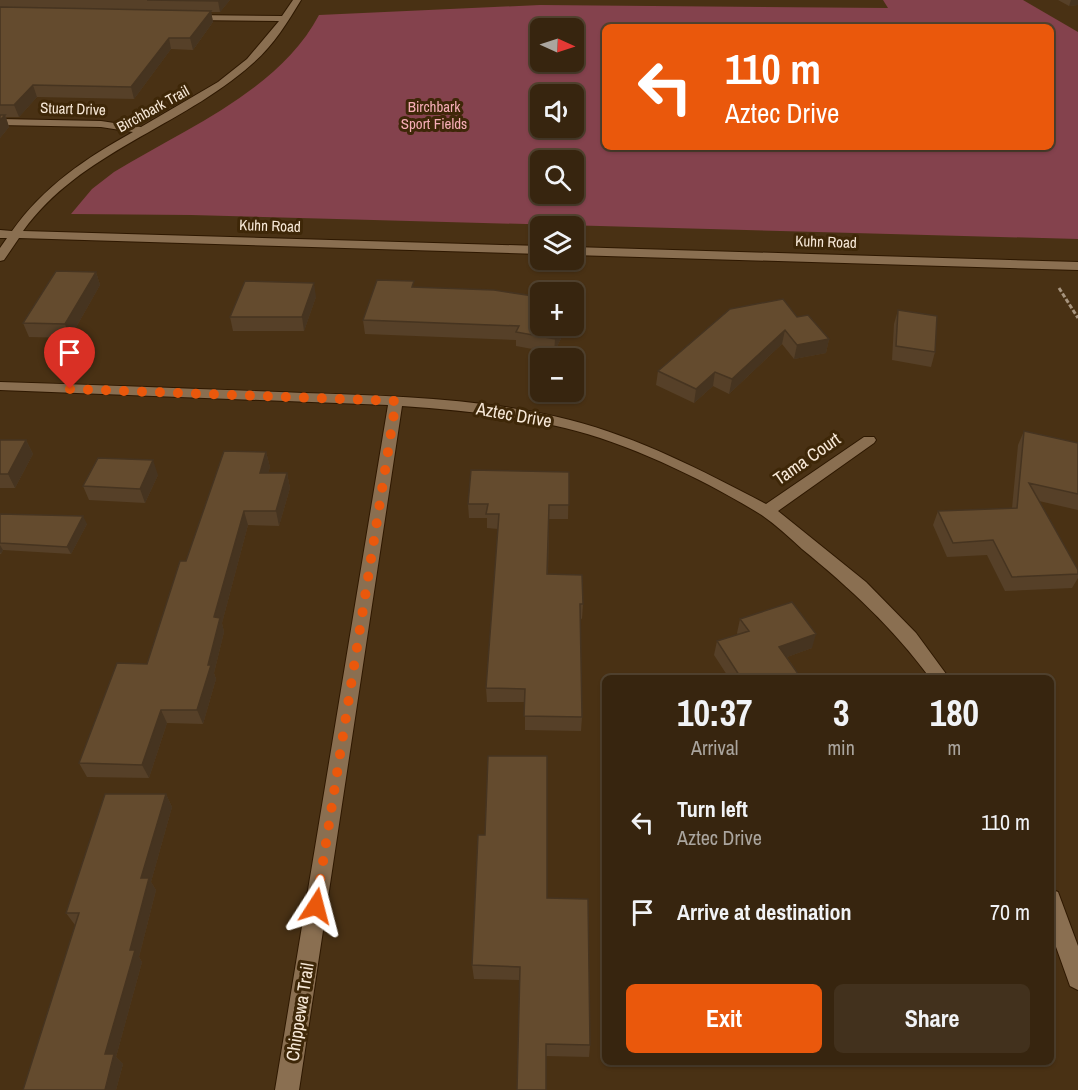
<!DOCTYPE html>
<html lang="en">
<head>
<meta charset="utf-8">
<style>
	:root { --surface:#37250f; --page:#42311d; --text:#f1f3f6; --muted:#aaa59e; --line:#51422f; --accent:#ea580c }
	body { margin:0; font-family:"Archivo Narrow",sans-serif; background:var(--page); color:var(--text); height:100vh; display:flex; flex-direction:column; font-size:22px; white-space:nowrap }
	* { box-sizing:border-box; margin:0 }
	p { font-size:20px; color:var(--muted) }
	.icon { flex:none; width:33px; height:33px; fill:none; stroke:currentColor; stroke-width:2; stroke-linecap:round; stroke-linejoin:round }
	.map { position:relative; flex:1; overflow:hidden }
	.panel { position:absolute; left:602px; top:675px; width:452px; height:390px; display:flex; flex-direction:column; background:var(--surface); border-radius:9px; box-shadow:0 2px 4px #0004,0 0 0 2px var(--line) }
	.panel>* { flex:none }
	.guide { position:absolute; left:602px; top:24px; width:452px; height:126px; border-radius:9px; box-shadow:0 2px 4px #0004,0 0 0 2px var(--line); background:#ea580c; color:#fff; overflow:hidden }
	.needle { width:39px; rotate:93deg }
	.buttons { position:absolute; left:530px; top:18px; display:grid; gap:12px }
	.buttons a { display:grid; place-items:center; width:54px; height:54px; border-radius:9px; background:var(--surface); box-shadow:0 2px 4px #0004,0 0 0 2px var(--line); font-size:30px }
	.pin { position:absolute; display:grid; place-items:center; width:51px; height:51px; color:#fff; margin:-62px -26px; border-radius:50% 50% 50% 0; rotate:-45deg; box-shadow:0 0 6px #0007 }
	.pin .icon { rotate:45deg }
	.me { position:absolute; width:66px; margin:-33px; rotate:9deg; stroke-linejoin:round; filter:drop-shadow(0 0 4px #0008) }
	.turn { display:flex; align-items:center; gap:21px; height:126px; padding:0 24px; font-size:27px }
	.turn .icon { width:78px; height:78px; stroke-width:2.5 }
	.turn b { display:block; font-size:42px; line-height:51px }
	.eta { display:flex; justify-content:space-evenly; align-items:center; height:102px; text-align:center }
	.eta b { font-size:36px; font-weight:800; line-height:42px }
	.button { display:flex; gap:12px; margin-top:auto; padding:12px 24px }
	.button a { flex:1; height:69px; border-radius:9px; background:var(--accent); color:#fff; font-size:24px; font-weight:800; line-height:69px; text-align:center }
	.button a+a { background:var(--page); color:var(--text) }
	ul { padding:0; list-style:none }
	li { display:flex; align-items:center; gap:18px; height:90px; padding:0 24px }
	li div { flex:1 }
	li b { display:block; font-size:22px }
	li em { font-style:normal }
	.map>svg:first-child { display:block }
	.green { fill:#84424d; fill-rule:evenodd }
	.lines { fill:none; stroke-linecap:round; stroke-linejoin:round }
	.minor-casing { stroke:#2e1800; stroke-width:2 }
	.path { stroke:#a7947e; stroke-width:3; stroke-dasharray:4.5 2; stroke-linecap:butt }
	.minor { fill:#8a6f51; fill-rule:evenodd }
	.wall { fill:#564028 }
	.shaded-wall { fill:#463420 }
	.building { fill:#644b2e; stroke:#463420; stroke-width:1.5 }
	.route { stroke:#ea580c; stroke-width:10; stroke-dasharray:0 18 }
	.labels { text-anchor:middle; stroke-width:6; stroke-linejoin:round; paint-order:stroke }
	.far-park-label { font-size:15px; fill:#f6adb6; stroke:#3e2708 }
	.far-street-label { font-size:15px; fill:#f7e8d7; stroke:#3e2708 }
	.street-label { font-size:18px; fill:#f7e8d7; stroke:#3e2708 }
</style>
</head>
<body>
<div class="map">
<svg width="1078" height="1090" viewBox="0 0 1078 1090">
	<rect width="100%" height="100%" fill="#493114"/>
	<path class="green" d="M883,0H1023L1078,32V239L191,215L71,214L92,189L114,172C184,129 279,91 319,15L540,5L888,8ZM604,27H1050V147H604ZM540,28H573V62H540ZM540,94H573V128H540ZM540,160H573V194H540Z"/>
	<g class="lines">
		<defs>
			<path id="minor" d="M293,0H301C287,23 274,45 252,64C180,128 81,151 23,231L540,246V254L19,238L4,260L0,261V248L7,238H0V230L12,231C43,187 86,158 133,132L101,127L0,125V119L101,121L141,127L218,82L247,59L279,21L192,20L189,19V15L282,16Z
				M573,247L1078,262V270L573,255Z
				M0,382C101,385 203,389 304,393C393,396 484,398 570,420C640,438 703,471 766,504L864,437H874L876,440L874,443L778,511L866,582L916,633L949,678H930C893,628 850,588 802,549C789,537 775,524 760,514C705,480 628,443 565,428C511,415 457,410 402,406L299,1090H275L388,405L0,390Z
				M1050,889L1058,892L1078,946V990L1070,986L1050,930Z"/>
		</defs>
		<use href="#minor" class="minor-casing"/>
		<path class="path" d="M1059,288L1078,318"/>
		<use href="#minor" class="minor"/>
	</g>
	<path class="wall" d="M0,0H230L220,12H211L213,22L193,50L171,49L134,99L37,97L19,117H6L9,127L0,138Z
		M1058,0H1078V5L1069,6Z
		M96,272L100,285L70,338L29,337L23,323Z
		M415,287L540,326H567L554,353L516,346V340L365,334L363,320Z
		M316,297L304,331H233L230,317Z
		M898,310L935,352L931,367L892,360L894,324Z
		M797,317L829,339L826,353L794,359L782,344L729,394L713,386L694,403L656,385L658,371Z
		M1024,431L1078,443V510L1039,501L1078,570V578L1072,588L1005,591L987,555L947,557L933,525L938,511L1012,508L1018,445Z
		M0,440H26L33,454L15,488H0Z
		M266,452L270,467L268,473H287L290,488L279,526L248,525L222,623L224,632L214,673L216,679L203,724L167,723L149,778L87,777L79,763L147,664Z
		M569,472L568,519H549L548,574L583,604L582,619L580,618L582,717L581,731L525,730V702H487L486,688L498,529L487,528V518H469L468,504Z
		M158,475L145,503L89,500L83,486Z
		M0,514L87,524L71,554L3,550L1,554H0Z
		M740,619L812,648L787,657L801,678H729L714,655L717,641L738,635L737,633Z
		M166,794L172,807L151,882L156,890L139,957L142,962L116,1057L123,1064L116,1090L75,925L66,913Z
		M547,898L590,1045L589,1057L546,1056L520,980L474,979L472,965Z"/>
	<path class="shaded-wall" d="M219,0H230L220,12L218,1Z
		M1071,0H1078V5L1069,6Z
		M211,11L213,22L193,50L190,38Z
		M169,38L171,49L134,99L131,87Z
		M33,85L37,97L19,117L14,105Z
		M5,115L9,127L0,138V120Z
		M96,272L100,285L70,338L65,324Z
		M314,283L316,297L304,331L302,317Z
		M561,326H567L554,353L555,339Z
		M785,330L782,344L729,394L732,379Z
		M829,339L826,353L794,359L797,345Z
		M715,372L713,386L694,403L696,389Z
		M26,440L33,454L15,488L8,474Z
		M266,452L270,467L264,487L260,473Z
		M153,460L158,475L145,503L140,489Z
		M287,473L290,488L279,526L276,511Z
		M244,511L248,525L222,623L224,632L214,673L216,679L203,724L197,710L208,665L214,617Z
		M83,516L87,524L71,554L67,547Z
		M0,545L3,550L1,554L0,552Z
		M816,634L812,648L776,661L779,647Z
		M161,710L167,723L149,778L142,765Z
		M166,794L172,807L151,882L156,890L139,957L142,962L116,1057L123,1064L116,1090H105V1054L130,950L141,878Z"/>
	<path class="building" d="M147,0H219L218,1Z
		M0,7L211,11L190,38H169L131,87L33,85L14,105H0Z
		M0,115H5L0,120Z
		M56,271L96,272L65,324L23,323Z
		M377,280L414,281L412,287L494,290L540,297V326H561L555,339L516,332L519,326L363,320Z
		M245,281L314,283L302,317H230Z
		M783,299L797,317L808,315L829,339L797,345L785,330L732,379L715,372L696,389L658,371L730,309Z
		M898,310L937,316L935,352L896,346Z
		M1024,431L1078,443V494L1029,483L1078,570V574L1012,577L993,540L953,543L938,511L1017,508Z
		M0,440H26L8,474H0Z
		M224,451L266,452L260,473H287L276,511H244L214,617L220,618L208,665H211L197,710H161L142,765L79,763L117,663L147,664L180,561H186Z
		M98,458L153,460L140,489L83,486Z
		M471,470L569,472V505H549L547,574L582,575L583,604H580L582,717L524,716L525,689L486,688L499,514H486L488,504H468Z
		M0,514L83,516L67,547L0,543Z
		M792,602L816,634L779,647L801,678H741L717,641L749,631L740,619Z
		M488,756H547V898L588,899L590,1045L546,1044V1090H517L520,967L472,965L478,835H485Z
		M105,794H166L141,878H149L130,950H135L105,1054H114L105,1090H23L79,913H66Z"/>
	<g class="lines">
		<path class="route" d="M70,389L396,401L316,906"/>
	</g>
	<g class="labels">
		<g class="far-park-label">
			<text x="434" y="112">Birchbark<tspan x="434" dy="17">Sport Fields</tspan></text>
		</g>
		<g class="far-street-label">
			<text transform="translate(73 109) rotate(2)" y="5">Stuart Drive</text>
			<text transform="translate(153 109) rotate(-29)" y="5">Birchbark Trail</text>
			<text transform="translate(270 226) rotate(2)" y="5">Kuhn Road</text>
			<text transform="translate(826 242) rotate(2)" y="5">Kuhn Road</text>
		</g>
		<g class="street-label">
			<text transform="translate(514 415) rotate(10)" y="6">Aztec Drive</text>
			<text transform="translate(807 459) rotate(-35)" y="6">Tama Court</text>
			<text transform="translate(300 1012) rotate(-81)" y="6">Chippewa Trail</text>
		</g>
	</g>
</svg>
<div class="buttons">
<a><svg class="needle" viewBox="-14 -14 28 28"><path d="M0-13l5 13h-10z" fill="#e53935"/><path d="M0 13l5-13h-10z" fill="#aaa59e"/></svg></a>
<a><svg class="icon" aria-label="sound" viewBox="0 0 24 24"><path d="M4 9h4l5-4v14l-5-4H4zM17 9q2 3 0 6"/></svg></a>
<a><svg class="icon" aria-label="search" viewBox="0 0 24 24"><circle cx="10" cy="10" r="6"/><path d="M15 15l6 6"/></svg></a>
<a><svg class="icon" aria-label="layers" viewBox="0 0 24 24"><path d="M12 4l9 5-9 5-9-5zM3 14l9 5 9-5"/></svg></a>
<a>+</a>
<a>−</a>
</div>
<div class="pin" style="left:70px;top:389px;background:#d93025"><svg class="icon" aria-label="arrive" viewBox="0 0 24 24"><path d="M6 21V4h12l-3 4 3 4H6"/></svg></div>
<svg class="me" style="left:316px;top:906px" viewBox="-20 -20 40 40"><path d="M0-17L14 15 0 8-14 15z" fill="#ea580c" stroke="#fff" stroke-width="4"/></svg>
<div class="guide">
<div class="turn"><svg class="icon" aria-label="left" viewBox="0 0 24 24"><path d="M17 20v-9H6M10 6l-5 5 5 5"/></svg><div><b>110 m</b>Aztec Drive</div></div>
</div>
<section class="panel">
<div class="eta">
<div><b>10:37</b><p>Arrival</p></div>
<div><b>3</b><p>min</p></div>
<div><b>180</b><p>m</p></div>
</div>
<ul>
<li><svg class="icon" aria-label="left" viewBox="0 0 24 24"><path d="M17 20v-9H6M10 6l-5 5 5 5"/></svg><div><b>Turn left</b><p>Aztec Drive</p></div><em>110 m</em></li>
<li><svg class="icon" aria-label="arrive" viewBox="0 0 24 24"><path d="M6 21V4h12l-3 4 3 4H6"/></svg><div><b>Arrive at destination</b></div><em>70 m</em></li>
</ul>
<div class="button"><a>Exit</a><a>Share</a></div>
</section>
</div>
</body>
</html>
